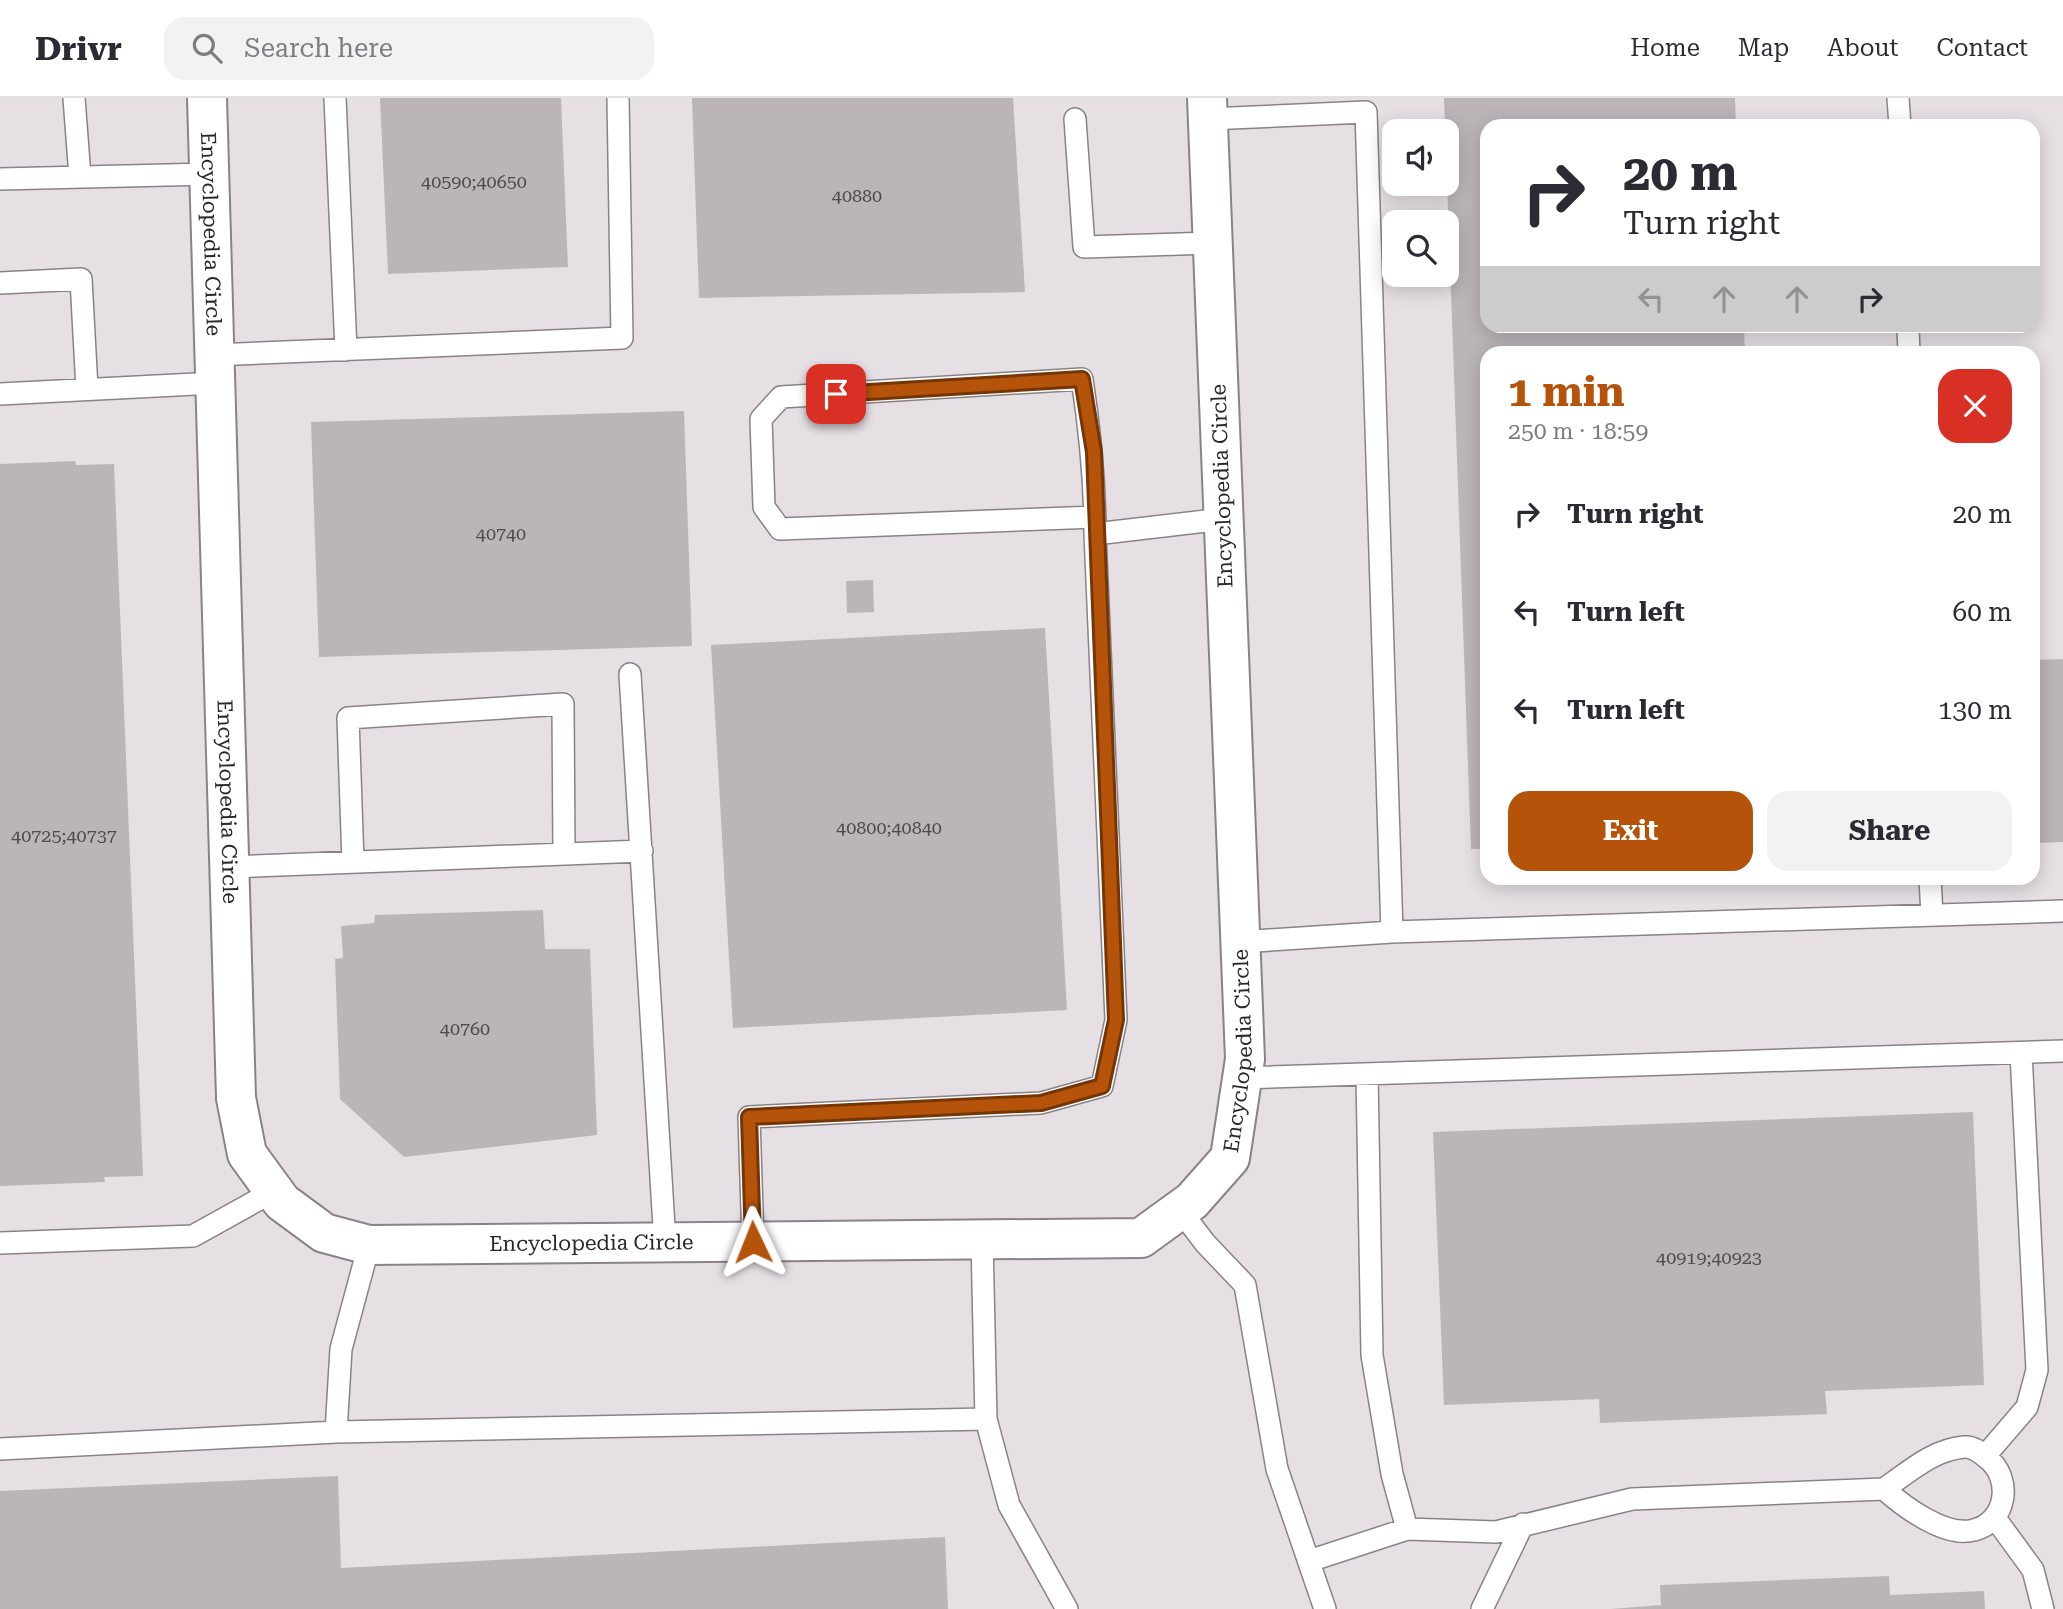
<!DOCTYPE html>
<html lang="en">
<head>
<meta charset="utf-8">
<style>
	:root { --surface:#fff; --page:#f2f2f3; --text:#2b2b33; --muted:#7c7c81; --line:#e1e1e2; --accent:#b45309 }
	body { margin:0; font-family:"Roboto Serif",serif; background:var(--page); color:var(--text); height:100vh; display:flex; flex-direction:column; font-size:26px; white-space:nowrap }
	* { box-sizing:border-box; margin:0 }
	p { font-size:23px; color:var(--muted) }
	.icon { flex:none; width:38px; height:38px; fill:none; stroke:currentColor; stroke-width:2; stroke-linecap:round; stroke-linejoin:round }
	.map { position:relative; flex:1; overflow:hidden }
	.panel { position:absolute; left:1480px; top:248px; width:560px; height:539px; display:flex; flex-direction:column; background:var(--surface); border-radius:21px; box-shadow:0 4px 18px #0003 }
	.panel>* { flex:none }
	.banner { position:absolute; left:1480px; top:21px; width:560px; height:214px; border-radius:21px; box-shadow:0 4px 18px #0003; background:#fff; color:var(--text); overflow:hidden }
	.buttons { position:absolute; left:1382px; top:21px; display:grid; gap:14px }
	.buttons a { display:grid; place-items:center; width:77px; height:77px; border-radius:14px; background:var(--surface); box-shadow:0 4px 18px #0003; font-size:35px }
	.pin { position:absolute; display:grid; place-items:center; width:60px; height:60px; color:#fff; margin:-30px; border-radius:14px; box-shadow:0 4px 10px #0006 }
	.me { position:absolute; width:77px; margin:-38px; rotate:358deg; stroke-linejoin:round; filter:drop-shadow(0 0 5px #0008) }
	.turn { display:flex; align-items:center; gap:24px; height:147px; padding:0 28px; font-size:32px }
	.turn .icon { width:91px; height:91px; stroke-width:2.5 }
	.turn b { display:block; font-size:49px; line-height:60px }
	.lanes { display:flex; align-items:center; height:66px; padding:0 28px; background:#0003; justify-content:center; gap:35px; direction:ltr }
	.lanes .off { opacity:.35 }
	.round { display:grid; place-items:center; flex:none; width:74px; height:74px; border-radius:21px; background:var(--page) }
	.overview { display:flex; align-items:center; justify-content:space-between; height:119px; padding:0 28px }
	h1 { font-size:42px; font-weight:700; line-height:52px; color:var(--accent) }
	.cta { display:flex; gap:14px; margin-top:auto; padding:14px 28px }
	.cta a { flex:1; height:80px; border-radius:21px; background:var(--accent); color:#fff; font-size:28px; font-weight:700; line-height:80px; text-align:center }
	.cta a+a { background:var(--page); color:var(--text) }
	ul { padding:0; list-style:none }
	li { display:flex; align-items:center; gap:21px; height:98px; padding:0 28px }
	li div { flex:1 }
	li b { display:block; font-size:26px }
	li em { font-style:normal }
	header { display:flex; align-items:center; gap:42px; box-sizing:border-box; height:98px; padding:0 35px; background:var(--surface); border-bottom:2px solid var(--line) }
	header strong { font-size:33px }
	nav { display:flex; gap:38px; margin-inline-start:auto; font-size:24px }
	.search { width:490px; height:63px; background:var(--page); display:flex; align-items:center; gap:18px; box-sizing:border-box; padding:0 24px; border-radius:21px; color:var(--muted); font-size:26px }
	.map>svg:first-child { display:block }
	.building { fill:#bbb5b9 }
	.lines { fill:none; stroke-linecap:round; stroke-linejoin:round }
	.lane-casing { stroke:#898387; stroke-width:24 }
	.street-casing { stroke:#898387; stroke-width:42 }
	.lane { stroke:#fff; stroke-width:21 }
	.street { stroke:#fff; stroke-width:38 }
	.route-casing { stroke:#753606; stroke-width:18 }
	.route { stroke:#b45309; stroke-width:12 }
	.labels { text-anchor:middle; stroke-width:7; stroke-linejoin:round; paint-order:stroke }
	.number-label { font-size:18px; fill:#4e4a4d }
	.street-label { font-size:21px; fill:#2a2729; stroke:#fff }
</style>
</head>
<body>
<header>
<strong>Drivr</strong>
<div class="search"><svg class="icon" aria-label="search" viewBox="0 0 24 24"><circle cx="10" cy="10" r="6"/><path d="M15 15l6 6"/></svg>Search here</div>
<nav><a>Home</a><a>Map</a><a>About</a><a>Contact</a></nav>
</header>
<div class="map">
<svg width="2063" height="1511" viewBox="0 0 2063 1511">
	<rect width="100%" height="100%" fill="#e6e0e4"/>
	<path class="building" d="M380,0H561L568,169L388,176Z
		M692,0H1013L1025,194L699,200Z
		M1444,0H1735L1736,28H1488V228H1744L1745,256H1488V751H1471Z
		M684,313L692,548L319,559L311,324Z
		M75,363L76,367L114,366L143,1078L104,1079L105,1084L0,1088V366Z
		M873,482L874,514L847,515L846,483Z
		M1045,530L1067,912L733,930L711,547Z
		M2063,561V744L2038,745L2034,562Z
		M543,812L545,851H590L597,1037L404,1059L340,1001L335,861L343,860L341,828L374,825L375,817Z
		M1973,1014L1984,1287L1825,1293L1827,1316L1600,1325L1599,1301L1444,1307L1433,1034Z
		M338,1378L341,1470L945,1439L948,1511H0V1393Z
		M1889,1478L1890,1497L1984,1493L1985,1511H1611L1661,1507L1660,1487Z"/>
	<g class="lines">
		<defs>
			<path id="lane" d="M74,0L80,79
				M335,0L346,252
				M1898,0L1900,28
				M1075,21L1084,149L1212,145
				M1208,21L1366,14L1392,834L2063,813
				M0,81L209,76
				M0,185L81,181L87,291
				M1908,228L1909,256
				M214,257L622,240L618,0
				M0,296L215,285
				M1095,419L780,431L764,409L761,321L781,299L1082,281C1090,333 1095,383 1095,436
				M630,576L665,1145
				M353,764L348,620L563,606L564,756
				M230,769L642,753
				M1930,780L1932,817
				M1240,844L1392,834
				M1367,976L1372,1257L1392,1376L1407,1431L1496,1434L1632,1401L1884,1391C1909,1374 1932,1352 1964,1349C1973,1348 1980,1354 1987,1360C2013,1380 2007,1424 1974,1432C1946,1440 1904,1409 1884,1391
				M1242,980L2063,953
				M1180,1112L1205,1145L1245,1187L1277,1371L1325,1511
				M753,1144L749,1019L1041,1005L1102,988L1116,922L1095,436L1223,421
				M0,1145L193,1138L274,1093
				M369,1147L341,1251L336,1334L986,1321L982,1142
				M986,1321L1009,1407L1067,1511
				M0,1351L336,1334
				M1985,1358L2027,1309L2037,1272L2021,955
				M1995,1420L2033,1472L2043,1511
				M1309,1463L1407,1431
				M1482,1511L1523,1426"/>
			<g id="street">
				<path id="s1" d="M207,0L236,1000L247,1056L282,1104L324,1135L369,1147L1141,1140L1192,1103L1230,1060L1245,961L1207,0"/>
			</g>
		</defs>
		<use href="#lane" class="lane-casing"/>
		<use href="#street" class="street-casing"/>
		<use href="#lane" class="lane"/>
		<use href="#street" class="street"/>
	</g>
	<g class="lines">
		<defs>
			<path id="route" d="M753,1144L749,1019L1041,1005L1102,988L1116,922L1094,354L1082,281L836,296"/>
		</defs>
		<use href="#route" class="route-casing"/>
		<use href="#route" class="route"/>
	</g>
	<g class="labels">
		<g class="number-label">
			<text x="474" y="90">40590;40650</text>
			<text x="857" y="104">40880</text>
			<text x="501" y="442">40740</text>
			<text x="889" y="736">40800;40840</text>
			<text x="64" y="744">40725;40737</text>
			<text x="465" y="937">40760</text>
			<text x="1709" y="1166">40919;40923</text>
		</g>
		<g class="street-label">
			<text dy="7" stroke="none"><textPath href="#s1" startOffset="136">Encyclopedia Circle</textPath></text>
			<text transform="translate(1222 388) rotate(-92)" y="7">Encyclopedia Circle</text>
			<text dy="7" stroke="none"><textPath href="#s1" startOffset="704">Encyclopedia Circle</textPath></text>
			<text dy="7" stroke="none"><textPath href="#s1" startOffset="2216">Encyclopedia Circle</textPath></text>
			<text dy="7" stroke="none"><textPath href="#s1" startOffset="1438">Encyclopedia Circle</textPath></text>
		</g>
	</g>
</svg>
<div class="buttons">
<a><svg class="icon" aria-label="sound" viewBox="0 0 24 24"><path d="M4 9h4l5-4v14l-5-4H4zM17 9q2 3 0 6"/></svg></a>
<a><svg class="icon" aria-label="search" viewBox="0 0 24 24"><circle cx="10" cy="10" r="6"/><path d="M15 15l6 6"/></svg></a>
</div>
<div class="pin" style="left:836px;top:296px;background:#d93025"><svg class="icon" aria-label="arrive" viewBox="0 0 24 24"><path d="M6 21V4h12l-3 4 3 4H6"/></svg></div>
<svg class="me" style="left:753px;top:1144px" viewBox="-20 -20 40 40"><path d="M0-17L14 15 0 8-14 15z" fill="#b45309" stroke="#fff" stroke-width="4"/></svg>
<div class="banner">
<div class="turn"><svg class="icon" aria-label="right" viewBox="0 0 24 24"><path d="M7 20v-9h11M14 6l5 5-5 5"/></svg><div><b>20 m</b>Turn right</div></div>
<div class="lanes"><svg class="icon off" aria-label="left" viewBox="0 0 24 24"><path d="M17 20v-9H6M10 6l-5 5 5 5"/></svg><svg class="icon off" aria-label="ahead" viewBox="0 0 24 24"><path d="M12 20V5M6 11l6-6 6 6"/></svg><svg class="icon off" aria-label="ahead" viewBox="0 0 24 24"><path d="M12 20V5M6 11l6-6 6 6"/></svg><svg class="icon" aria-label="right" viewBox="0 0 24 24"><path d="M7 20v-9h11M14 6l5 5-5 5"/></svg></div>
</div>
<section class="panel">
<div class="overview"><div><h1>1 min</h1><p>250 m · 18:59</p></div><a class="round" style="background:#d93025;color:#fff"><svg class="icon" aria-label="close" viewBox="0 0 24 24"><path d="M6 6l12 12M18 6L6 18"/></svg></a></div>
<ul>
<li><svg class="icon" aria-label="right" viewBox="0 0 24 24"><path d="M7 20v-9h11M14 6l5 5-5 5"/></svg><div><b>Turn right</b></div><em>20 m</em></li>
<li><svg class="icon" aria-label="left" viewBox="0 0 24 24"><path d="M17 20v-9H6M10 6l-5 5 5 5"/></svg><div><b>Turn left</b></div><em>60 m</em></li>
<li><svg class="icon" aria-label="left" viewBox="0 0 24 24"><path d="M17 20v-9H6M10 6l-5 5 5 5"/></svg><div><b>Turn left</b></div><em>130 m</em></li>
</ul>
<div class="cta"><a>Exit</a><a>Share</a></div>
</section>
</div>
</body>
</html>
